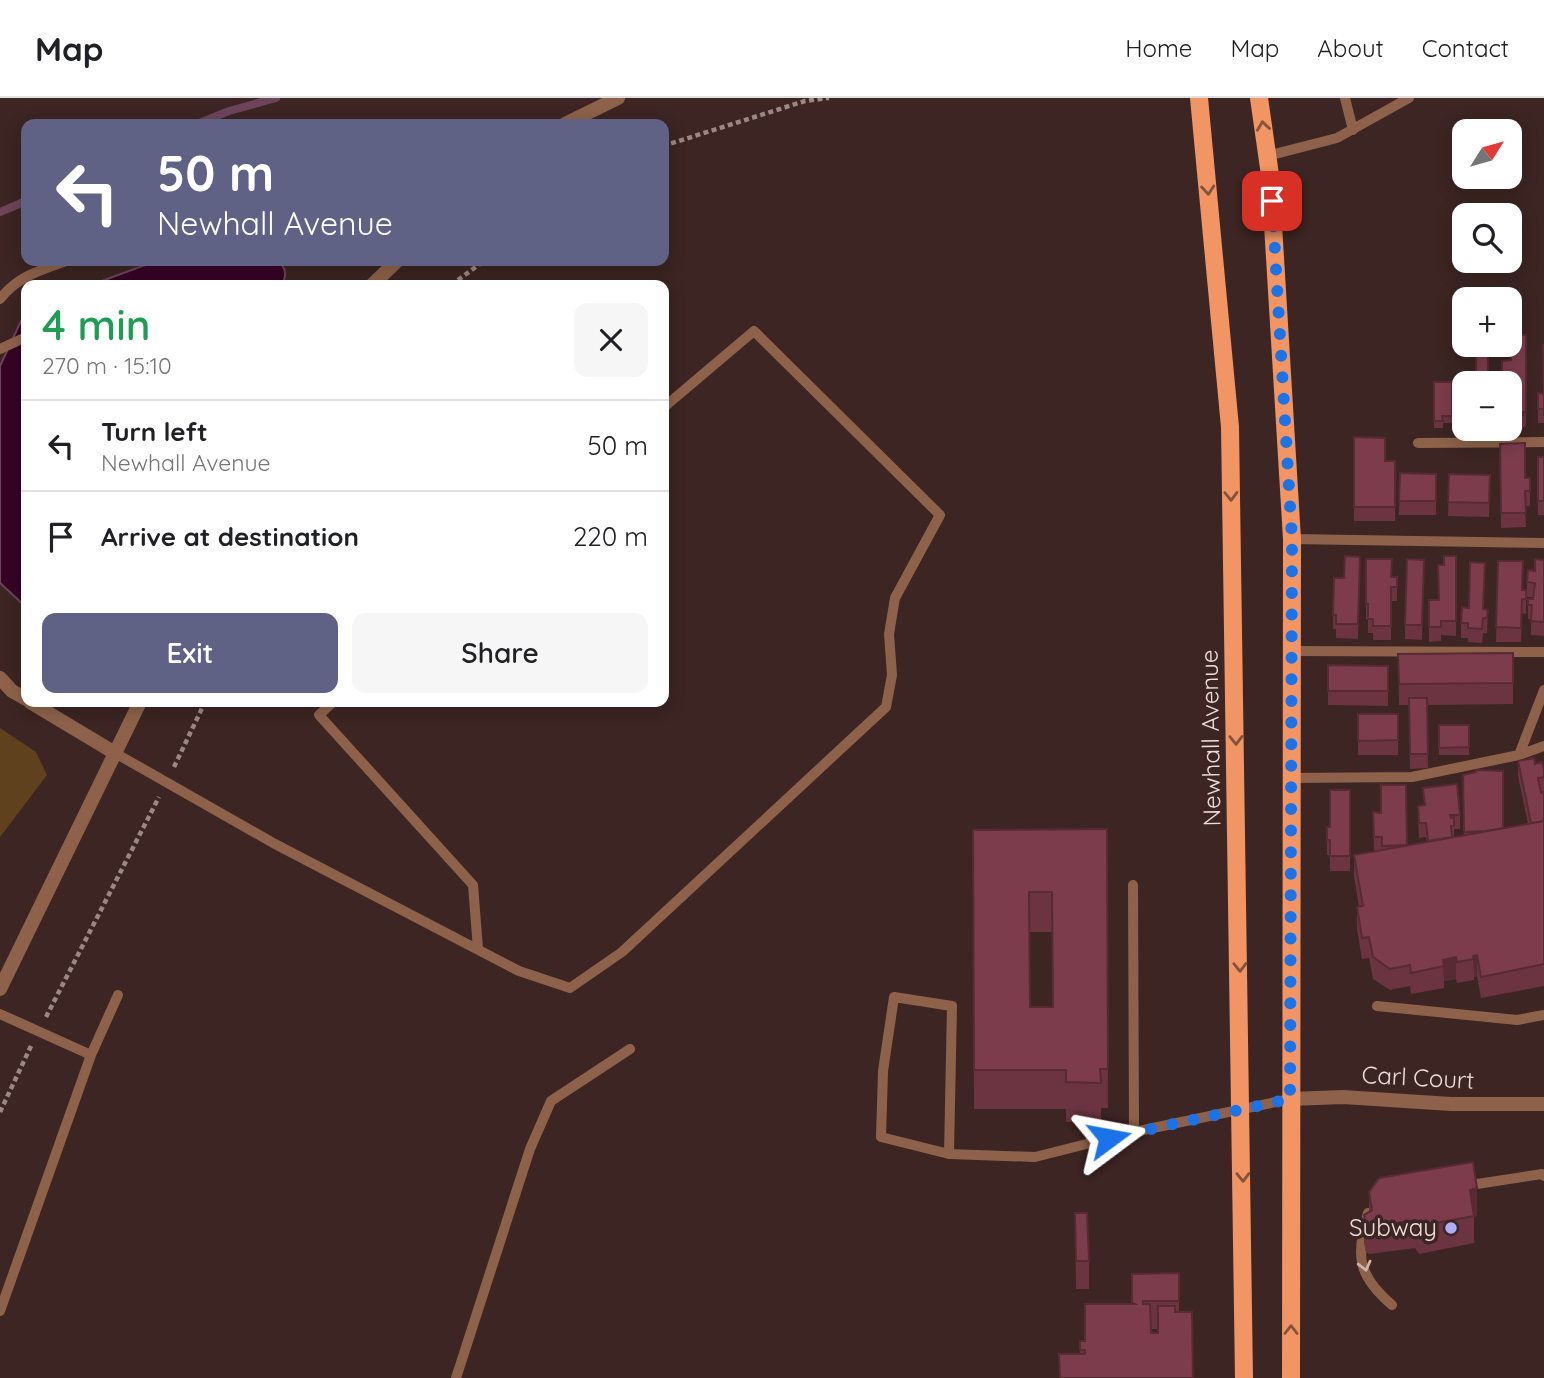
<!DOCTYPE html>
<html lang="en">
<head>
<meta charset="utf-8">
<style>
	:root { --surface:#fff; --page:#f6f6f6; --text:#202124; --muted:#757577; --line:#e0e0e0; --accent:#5f6185 }
	body { margin:0; font-family:Quicksand,sans-serif; background:var(--page); color:var(--text); height:100vh; display:flex; flex-direction:column; font-size:26px; white-space:nowrap }
	* { box-sizing:border-box; margin:0 }
	p { font-size:23px; color:var(--muted) }
	.icon { flex:none; width:38px; height:38px; fill:none; stroke:currentColor; stroke-width:2; stroke-linecap:round; stroke-linejoin:round }
	.map { position:relative; flex:1; overflow:hidden }
	.details { position:absolute; left:21px; top:182px; width:648px; height:427px; display:flex; flex-direction:column; background:var(--surface); border-radius:14px; box-shadow:0 4px 18px #0003 }
	.details>* { flex:none }
	.top-card { position:absolute; left:21px; top:21px; width:648px; height:147px; border-radius:14px; box-shadow:0 4px 18px #0003; background:#5f6185; color:#fff; overflow:hidden }
	.needle { width:46px; rotate:53deg }
	.fabs { position:absolute; left:1452px; top:21px; display:grid; gap:14px }
	.fabs a { display:grid; place-items:center; width:70px; height:70px; border-radius:14px; background:var(--surface); box-shadow:0 4px 18px #0003; font-size:35px }
	.pin { position:absolute; display:grid; place-items:center; width:60px; height:60px; color:#fff; margin:-30px; border-radius:14px; box-shadow:0 4px 10px #0006 }
	.me { position:absolute; width:77px; margin:-38px; rotate:77deg; stroke-linejoin:round; filter:drop-shadow(0 0 5px #0008) }
	.turn { display:flex; align-items:center; gap:24px; height:147px; padding:0 21px; font-size:32px }
	.turn .icon { width:91px; height:91px; stroke-width:2.5 }
	.turn b { display:block; font-size:49px; line-height:60px }
	.round { display:grid; place-items:center; flex:none; width:74px; height:74px; border-radius:14px; background:var(--page) }
	.head { display:flex; align-items:center; justify-content:space-between; height:119px; padding:0 21px }
	h1 { font-size:42px; font-weight:600; line-height:52px; color:#1e9e55 }
	.primary-button { display:flex; gap:14px; margin-top:auto; padding:14px 21px }
	.primary-button a { flex:1; height:80px; border-radius:14px; background:var(--accent); color:#fff; font-size:28px; font-weight:600; line-height:80px; text-align:center }
	.primary-button a+a { background:var(--page); color:var(--text) }
	ul { padding:0; list-style:none }
	li { display:flex; align-items:center; gap:21px; height:91px; padding:0 21px; border-top:2px solid var(--line) }
	li div { flex:1 }
	li b { display:block; font-size:26px }
	li em { font-style:normal }
	header { display:flex; align-items:center; gap:42px; box-sizing:border-box; height:98px; padding:0 35px; background:var(--surface); border-bottom:2px solid var(--line) }
	header strong { font-size:33px }
	nav { display:flex; gap:38px; margin-inline-start:auto; font-size:24px }
	.map>svg:first-child { display:block }
	.green { fill:#5f421d }
	.water { fill:#370325; stroke:#6e445b; stroke-width:2 }
	.lines { fill:none; stroke-linecap:round; stroke-linejoin:round }
	.stream { stroke:#6e445b; stroke-width:8 }
	.path { stroke:#9b8885; stroke-width:4.5; stroke-dasharray:5 3.5; stroke-linecap:butt }
	.service { stroke:#8e624a; stroke-width:10 }
	.minor { stroke:#8e624a; stroke-width:14 }
	.tertiary { stroke:#8e624a; stroke-width:14 }
	.primary { stroke:#f09563; stroke-width:18 }
	.wall { fill:#6b3440; fill-rule:evenodd }
	.shaded-wall { fill:#572a34 }
	.building { fill:#7c3c4b; stroke:#572a34; stroke-width:2; fill-rule:evenodd }
	.oneway { stroke:#84523c }
	.oneway2 { stroke:#ccb2a8 }
	.route { stroke:#1a73e8; stroke-width:12; stroke-dasharray:0 21.6 }
	.poi-dot { fill:#adaffb; stroke:#3c2522; stroke-width:2.5 }
	.labels { text-anchor:middle; stroke-width:7; stroke-linejoin:round; paint-order:stroke }
	.street-label { font-size:24px; fill:#edddda; stroke:#3c2522 }
	.poi-label { font-size:24px; fill:#edddda; stroke:#3c2522; text-anchor:end }
</style>
</head>
<body>
<header>
<strong>Map</strong>
<nav><a>Home</a><a>Map</a><a>About</a><a>Contact</a></nav>
</header>
<div class="map">
<svg width="1544" height="1280" viewBox="0 0 1544 1280">
	<rect width="100%" height="100%" fill="#3c2522"/>
	<path class="green" d="M0,630L36,654L47,677L0,739Z"/>
	<path class="water" d="M156,163H279C286,172 287,176 282,187H91Z
		M26,217V509L0,485V268L21,223Z"/>
	<g class="lines">
		<path class="stream" d="M197,26L229,13L276,0
			M0,114L26,103"/>
		<path class="path" d="M663,48L805,3L829,0
			M451,187L484,163
			M174,669L205,604
			M46,919L159,699
			M0,1014L31,948"/>
		<path class="service" d="M1345,0L1353,32
			M1267,58L1337,40L1409,0
			M0,201C17,179 40,172 66,163
			M0,251L26,239
			M1418,345L1544,344
			M1292,441L1544,445
			M1291,553L1544,554
			M333,604L319,617L473,787L478,851
			M115,655L275,746L519,873L570,890L622,854L886,609L892,577L889,536L895,500L940,417L754,233L663,310
			M1519,657L1544,592
			M1291,680L1412,679L1519,657L1544,648
			M1133,787L1134,1034
			M1377,908L1517,922L1544,917
			M0,916L91,957
			M949,1056L952,908L894,899L883,973L881,1039L949,1056L1035,1059L1134,1034L1290,1001
			M1464,1088L1542,1076L1544,1078
			M1368,1115C1355,1158 1358,1178 1392,1207
			M0,1213L91,957L118,897
			M456,1280L530,1051L551,1003L630,951"/>
		<path class="minor" d="M0,580L12,593L26,601
			M30,604L115,655
			M1290,1001L1343,999L1451,1006H1544"/>
		<path class="tertiary" d="M565,26L618,0
			M372,187L397,163
			M0,891L140,604"/>
		<path class="primary" d="M1199,0L1230,329L1244,1280
			M1259,0L1270,77L1292,441L1291,1280"/>
	</g>
	<path class="wall" d="M1526,237V329H1523V331L1510,330L1511,262Z
		M1544,247V333V325H1538V295L1543,296Z
		M1434,284H1452V325H1443V330H1434Z
		M1354,339L1385,363H1395V423H1354Z
		M1500,346L1525,380H1530V408H1525L1526,429L1501,430Z
		M1538,359H1544V417H1538Z
		M1400,375L1436,376V417H1399Z
		M1449,376L1490,377L1489,419L1448,418Z
		M1456,458V538L1441,537V543L1429,544V502H1438L1444,467Z
		M1360,459L1358,541L1336,540V531H1333L1334,480H1344Z
		M1366,461L1392,479H1397V503H1391V542H1373V535H1368V521H1366Z
		M1424,462L1422,542L1405,541V527Z
		M1544,462V538L1531,537V522L1528,521V507L1533,501V499H1527V484Z
		M1498,463L1522,492H1526V516L1522,515L1521,544H1496Z
		M1485,479L1483,511L1488,512L1487,535H1483L1482,545L1468,544V540H1461V525Z
		M1513,555V606L1427,607L1428,670L1410,671L1409,607H1399L1398,556Z
		M1328,567L1388,568V608L1328,607Z
		M1358,616H1398V657H1358Z
		M1439,627H1469V657H1439Z
		M1518,663L1535,666L1544,672V694H1541H1544V888L1481,900L1477,878L1474,879V882L1457,885L1456,881L1444,883V890L1411,896L1410,888L1390,892L1373,881L1369,860L1362,861L1357,831V809H1359L1354,778V757L1374,753L1373,714L1407,747L1427,744L1426,739L1419,740L1418,722V708L1424,707L1423,690L1460,717V731H1454V739L1464,737L1463,677L1503,730L1528,726L1518,678Z
		M1350,692V773H1330V757H1327V729H1330Z
		M1107,731L1108,1010H1101V1024H1066V1011H974L973,732ZM1029,834H1052L1053,909H1030Z
		M1369,1094L1477,1118L1474,1119V1145L1419,1156L1415,1150L1370,1156L1366,1155L1364,1145V1117L1369,1114Z
		M1075,1115L1089,1163V1191H1076Z
		M1179,1175V1214L1193,1280H1059V1256H1080V1243H1085L1132,1206V1176ZM1151,1231H1158V1235H1151Z"/>
	<path class="shaded-wall" d="M1477,857V878L1474,879L1473,858Z
		M1456,859V881L1444,883L1443,862Z
		M1477,1090V1118L1474,1119L1470,1092Z"/>
	<path class="building" d="M1511,237H1526V314H1523V317L1510,316V285H1502V263L1511,262Z
		M1543,247H1544V318V311H1538V295L1544,296Z
		M1476,254H1488V285H1468V276H1476Z
		M1434,284H1452V318H1442L1443,323H1434Z
		M1354,339L1385,340V363H1395V409H1354Z
		M1525,345V380H1530V393H1525L1526,415H1501L1500,346Z
		M1538,359H1544V403H1538Z
		M1400,375L1436,376V403H1399Z
		M1449,376L1490,377L1489,405L1448,404Z
		M1345,458L1360,459L1358,526H1336V517H1333L1334,480H1344Z
		M1444,458H1456V523H1441V529H1429V502H1439L1438,467H1444Z
		M1366,461H1392L1391,479H1397V489H1391V528H1373V521H1368V506H1366Z
		M1407,461L1424,462L1422,527H1405Z
		M1535,461L1544,462V524L1531,523L1532,507H1528V501H1533L1535,485L1527,484L1528,472L1535,473Z
		M1498,463H1523L1522,492H1526V501H1522L1521,530L1496,529Z
		M1470,464L1485,465L1483,511L1488,512L1487,520H1483L1482,531L1468,530V525H1461L1462,509L1469,510Z
		M1513,555V585L1399,586L1398,556Z
		M1328,567L1388,568V593H1328Z
		M1409,600H1427L1428,656H1410Z
		M1358,616H1398V642L1358,643Z
		M1439,627H1469V649L1439,650Z
		M1534,660L1535,666L1542,664L1544,672V679L1538,680L1541,695L1544,694V723L1531,725L1518,663Z
		M1475,672L1503,673V730L1486,733L1464,734L1463,677L1476,674Z
		M1457,686L1460,717H1450L1451,720L1454,719V728H1451L1452,739L1428,743L1426,725H1419L1418,708L1425,707L1423,690Z
		M1381,687H1406L1407,747L1382,748V739H1374L1373,714L1381,715Z
		M1330,692H1350V758H1330V742H1327V729H1330Z
		M1544,723V866L1481,879L1477,857L1473,858L1474,861L1457,864L1456,859L1443,862L1444,868L1411,875L1410,867L1390,871L1373,859L1369,839L1362,840L1357,809L1363,808L1354,757Z
		M1107,731L1108,971H1100L1101,985L1066,984V972H974L973,732ZM1029,794H1052L1053,909H1030Z
		M1473,1064L1477,1090L1470,1092L1474,1118L1419,1128L1415,1122L1370,1129L1366,1127L1364,1117L1372,1112L1369,1094L1379,1080Z
		M1075,1115H1087L1089,1163H1076Z
		M1179,1175V1203H1143V1206H1150L1151,1235H1158V1208H1175V1214H1192L1193,1280H1060L1059,1256H1085V1252H1080V1243H1085V1206H1135L1132,1204V1176Z"/>
	<defs><path id="oneway-chevron" d="M-2-3.5L2.5 0L-2 3.5" fill="none" stroke-width="1.6" stroke-linecap="round" stroke-linejoin="round" transform="scale(1.75)"/></defs>
	<g class="oneway">
		<use href="#oneway-chevron" transform="translate(1263 28) rotate(-98)"/>
		<use href="#oneway-chevron" transform="translate(1208 92) rotate(85)"/>
		<use href="#oneway-chevron" transform="translate(1231 398) rotate(89)"/>
		<use href="#oneway-chevron" transform="translate(1236 642) rotate(89)"/>
		<use href="#oneway-chevron" transform="translate(1240 869) rotate(89)"/>
		<use href="#oneway-chevron" transform="translate(1243 1079) rotate(89)"/>
		<use href="#oneway-chevron" transform="translate(1291 1232) rotate(-90)"/>
	</g>
	<use class="oneway2" href="#oneway-chevron" transform="translate(1365 1168) rotate(76)"/>
	<g class="lines">
		<path class="route" d="M1109,1040L1290,1001L1292,441L1272,103"/>
	</g>
	<circle class="poi-dot" cx="1451" cy="1130" r="7"/>
	<g class="labels">
		<g class="street-label">
			<text transform="translate(1211 640) rotate(-91)" y="8">Newhall Avenue</text>
			<text transform="translate(1418 980) rotate(3)" y="8">Carl Court</text>
		</g>
		<g class="poi-label">
			<text x="1437" y="1138">Subway</text>
		</g>
	</g>
</svg>
<div class="fabs">
<a><svg class="needle" viewBox="-14 -14 28 28"><path d="M0-13l5 13h-10z" fill="#e53935"/><path d="M0 13l5-13h-10z" fill="#757577"/></svg></a>
<a><svg class="icon" aria-label="search" viewBox="0 0 24 24"><circle cx="10" cy="10" r="6"/><path d="M15 15l6 6"/></svg></a>
<a>+</a>
<a>−</a>
</div>
<div class="pin" style="left:1272px;top:103px;background:#d93025"><svg class="icon" aria-label="arrive" viewBox="0 0 24 24"><path d="M6 21V4h12l-3 4 3 4H6"/></svg></div>
<svg class="me" style="left:1109px;top:1040px" viewBox="-20 -20 40 40"><path d="M0-17L14 15 0 8-14 15z" fill="#1a73e8" stroke="#fff" stroke-width="4"/></svg>
<div class="top-card">
<div class="turn"><svg class="icon" aria-label="left" viewBox="0 0 24 24"><path d="M17 20v-9H6M10 6l-5 5 5 5"/></svg><div><b>50 m</b>Newhall Avenue</div></div>
</div>
<section class="details">
<div class="head"><div><h1>4 min</h1><p>270 m · 15:10</p></div><a class="round"><svg class="icon" aria-label="close" viewBox="0 0 24 24"><path d="M6 6l12 12M18 6L6 18"/></svg></a></div>
<ul>
<li><svg class="icon" aria-label="left" viewBox="0 0 24 24"><path d="M17 20v-9H6M10 6l-5 5 5 5"/></svg><div><b>Turn left</b><p>Newhall Avenue</p></div><em>50 m</em></li>
<li><svg class="icon" aria-label="arrive" viewBox="0 0 24 24"><path d="M6 21V4h12l-3 4 3 4H6"/></svg><div><b>Arrive at destination</b></div><em>220 m</em></li>
</ul>
<div class="primary-button"><a>Exit</a><a>Share</a></div>
</section>
</div>
</body>
</html>
